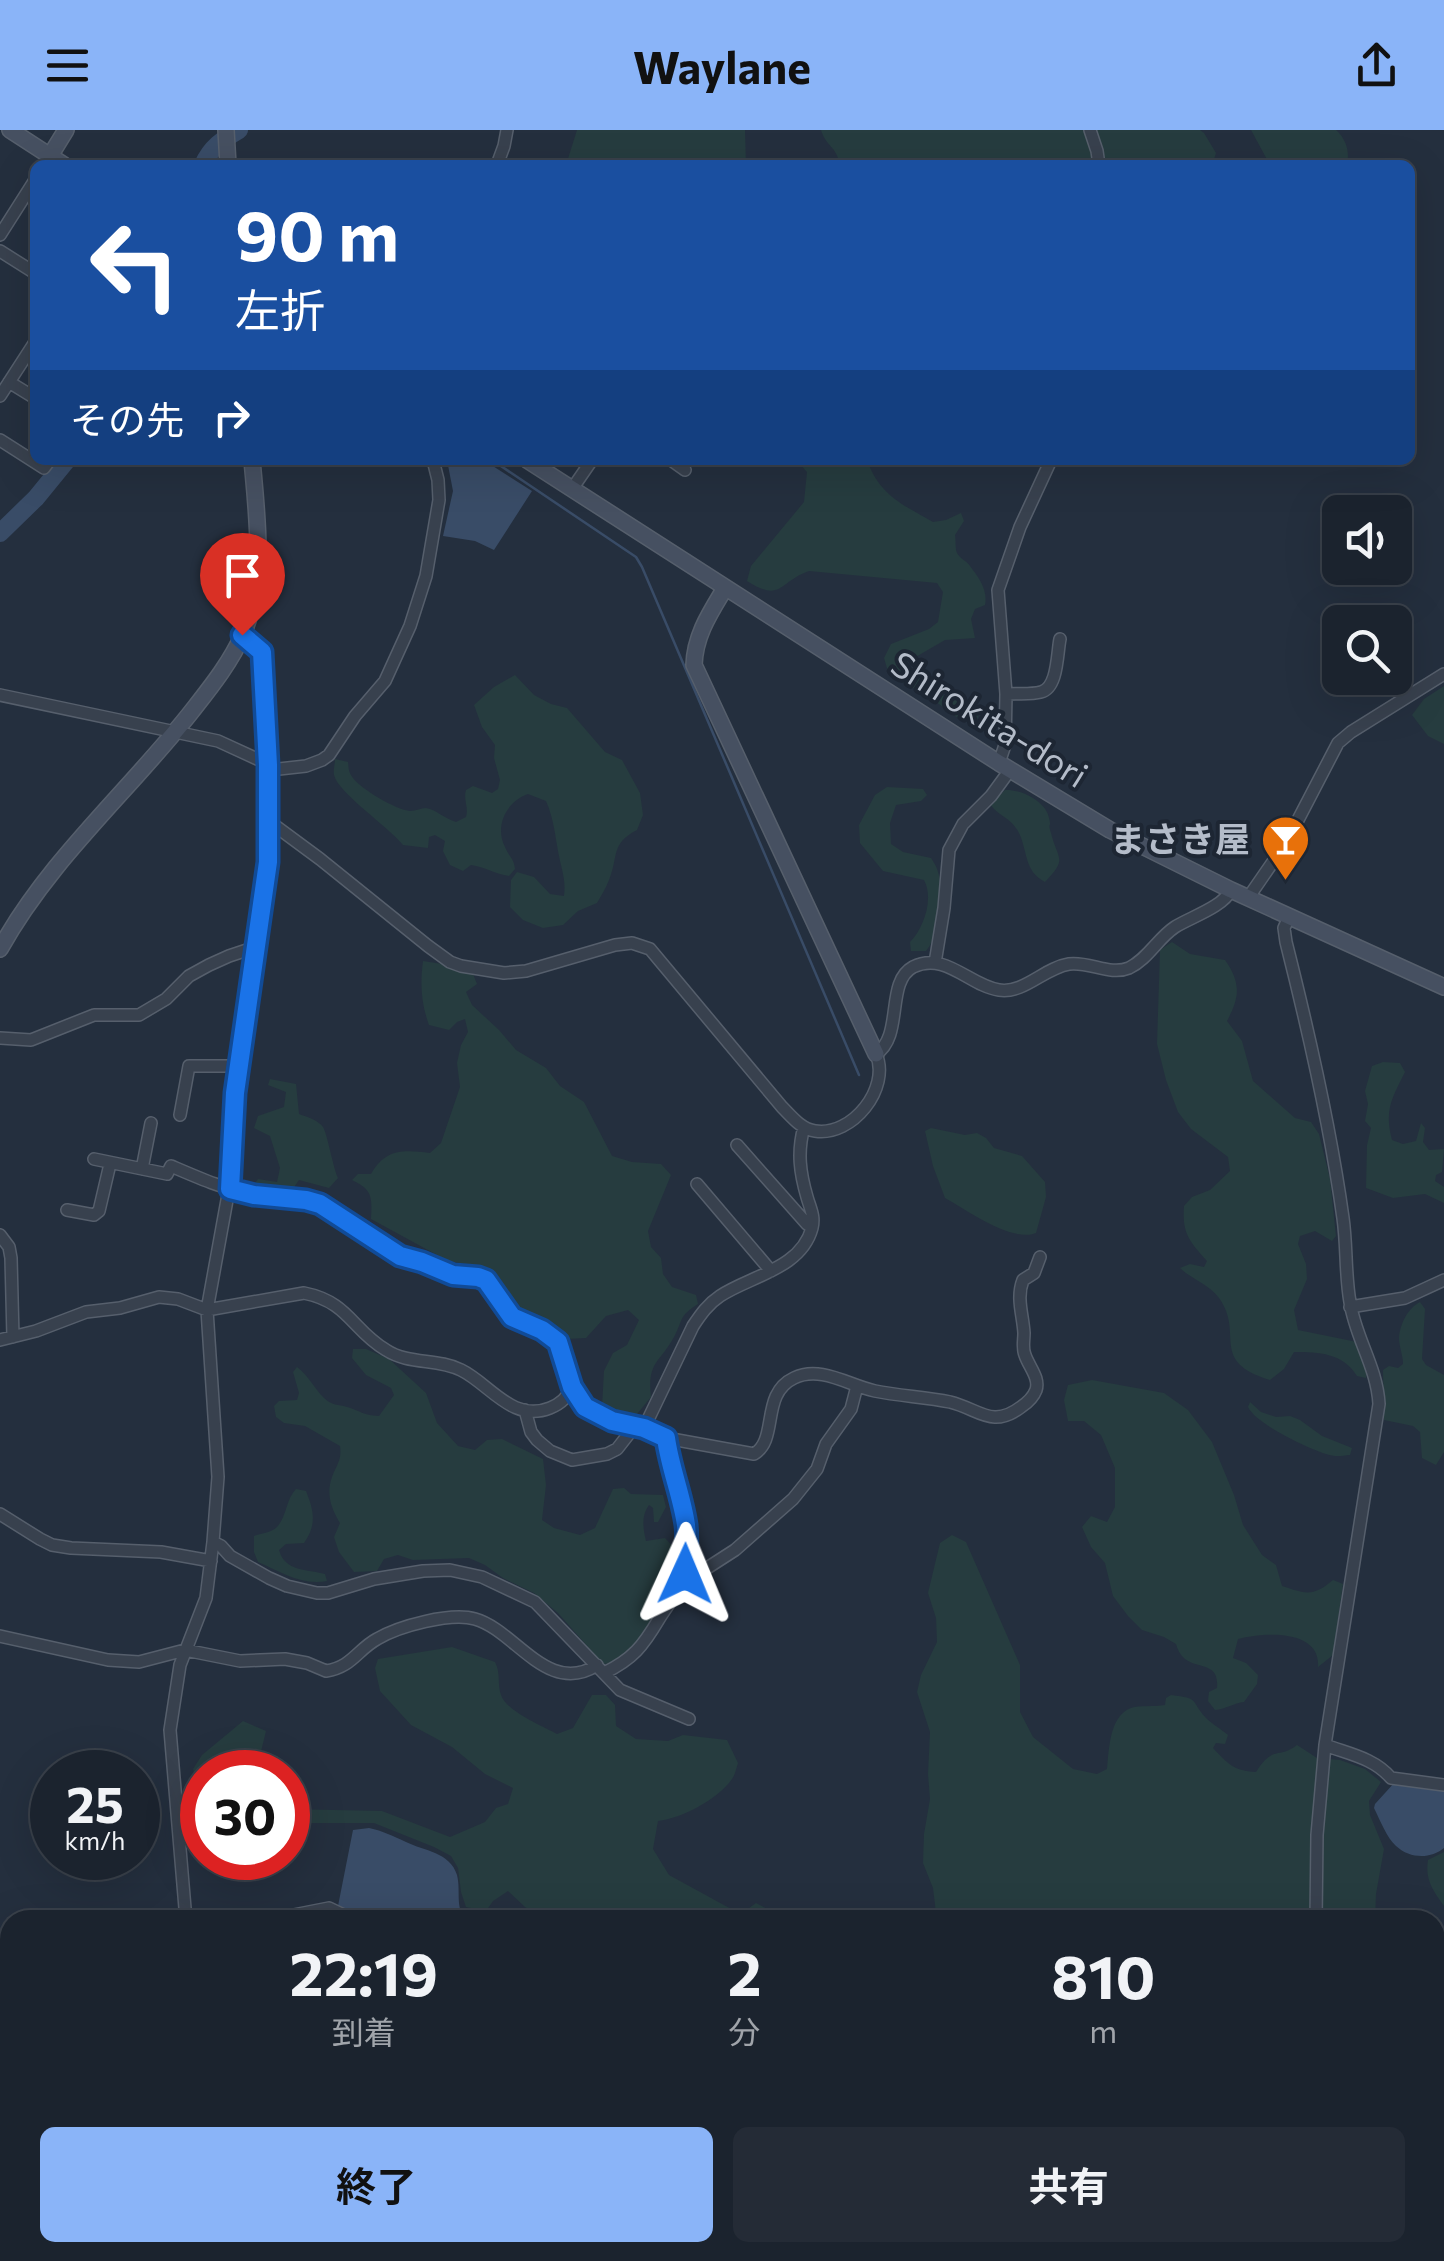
<!DOCTYPE html>
<html lang="ja">
<head>
<meta charset="utf-8">
<style>
	:root { --surface:#1b232e; --page:#242b36; --text:#f1f3f6; --muted:#a0a4aa; --line:#39404a; --accent:#8ab4f8 }
	body { margin:0; font-family:Commissioner,"Noto Sans JP",sans-serif; background:var(--page); color:var(--text); height:100vh; display:flex; flex-direction:column; font-size:38px; white-space:nowrap }
	* { box-sizing:border-box; margin:0 }
	p { font-size:32px; color:var(--muted) }
	.icon { flex:none; width:55px; height:55px; fill:none; stroke:currentColor; stroke-width:2; stroke-linecap:round; stroke-linejoin:round }
	.map { position:relative; flex:1; overflow:hidden }
	.details { position:absolute; left:0px; top:1780px; width:1445px; height:352px; display:flex; flex-direction:column; background:var(--surface); border-radius:30px 30px 0 0; box-shadow:0 10px 40px #0002,0 0 0 2px var(--line) }
	.details>* { flex:none }
	.banner { position:absolute; left:30px; top:30px; width:1385px; height:305px; border-radius:15px; box-shadow:0 10px 40px #0002,0 0 0 2px var(--line); background:#1a4fa0; color:#fff; overflow:hidden }
	.fabs { position:absolute; left:1322px; top:365px; display:grid; gap:20px }
	.fabs a { display:grid; place-items:center; width:90px; height:90px; border-radius:15px; background:var(--surface); box-shadow:0 10px 40px #0002,0 0 0 2px var(--line); font-size:50px }
	.speed { position:absolute; left:30px; top:1620px; display:flex; gap:20px; font-size:50px; font-weight:700; text-align:center }
	.speed>* { display:grid; place-content:center; width:130px; height:130px; border-radius:50%; background:var(--surface); box-shadow:0 10px 40px #0002,0 0 0 2px var(--line); line-height:1 }
	.speed small { font-size:25px; font-weight:400 }
	.speed .limit { border:15px solid #d22; background:#fff; color:#111 }
	.pin { position:absolute; display:grid; place-items:center; width:85px; height:85px; color:#fff; margin:-102px -42px; border-radius:50% 50% 50% 0; rotate:-45deg; box-shadow:0 0 10px #0007 }
	.pin .icon { rotate:45deg }
	.me { position:absolute; width:110px; margin:-55px; rotate:1deg; stroke-linejoin:round; filter:drop-shadow(0 0 8px #0008) }
	.turn { display:flex; align-items:center; gap:35px; height:210px; padding:0 40px; font-size:45px }
	.turn .icon { width:130px; height:130px; stroke-width:2.5 }
	.turn b { display:block; font-size:70px; line-height:85px }
	.then { display:flex; align-items:center; height:95px; padding:0 40px; background:#0003; gap:20px; font-size:38px }
	.eta { display:flex; justify-content:space-evenly; align-items:center; height:170px; text-align:center }
	.eta b { font-size:60px; font-weight:700; line-height:70px }
	.cta { display:flex; gap:20px; margin-top:auto; padding:20px 40px }
	.cta a { flex:1; height:115px; border-radius:15px; background:var(--accent); color:#111; font-size:40px; font-weight:700; line-height:115px; text-align:center }
	.cta a+a { background:var(--page); color:var(--text) }
	header { display:flex; justify-content:space-between; align-items:center; height:130px; padding:0 40px; background:var(--accent); color:#111; font-size:45px; font-weight:700 }
	.map>svg:first-child { display:block }
	.green { fill:#263c3f }
	.water { fill:#394c67 }
	.lines { fill:none; stroke-linecap:round; stroke-linejoin:round }
	.stream { stroke:#394c67; stroke-width:2.5 }
	.river { stroke:#394c67; stroke-width:18 }
	.street-casing { stroke:#565f6c; stroke-width:14 }
	.secondary-casing { stroke:#565f6c; stroke-width:18 }
	.street { stroke:#38414e; stroke-width:11 }
	.secondary { stroke:#465061; stroke-width:15 }
	.route-casing { stroke:#114b97; stroke-width:25 }
	.route { stroke:#1a73e8; stroke-width:18 }
	.labels { text-anchor:middle; stroke-width:8; stroke-linejoin:round; paint-order:stroke }
	.street-label { font-size:35px; fill:#b4bcc9; stroke:#1d2633 }
	.poi-label { font-size:35px; font-weight:bold; fill:#b4bcc9; stroke:#1d2633; text-anchor:end }
</style>
</head>
<body>
<header><svg class="icon" aria-label="menu" viewBox="0 0 24 24"><path d="M4 6h16M4 12h16M4 18h16"/></svg>Waylane<svg class="icon" aria-label="share" viewBox="0 0 24 24"><path d="M12 15V3M7 8l5-5 5 5M5 13v7h14v-7"/></svg></header>
<div class="map">
<svg width="1444" height="2131" viewBox="0 0 1444 2131">
	<rect width="100%" height="100%" fill="#242f3e"/>
	<path class="green" d="M577,0H745L746,35H566Z
		M821,0H1200L1204,3L1216,23L1212,35H840C836,15 826,17 821,0Z
		M1251,0H1336C1346,9 1350,21 1347,35H1270Z
		M796,330H867C880,366 902,374 933,392L946,390L961,383L964,391L955,405C956,411 955,418 957,423C960,429 967,431 970,436C979,448 988,460 985,475L975,479L971,489L975,508L945,510L907,532C912,544 937,564 950,569C962,573 971,570 981,579L976,592L962,591L928,566L889,545L884,528L891,514L929,499L938,492L943,462L937,453L809,441C778,452 782,473 747,451L751,436L804,372L807,342Z
		M515,545L534,565L551,574L567,578L605,622L622,630L640,663L643,685L637,700C610,714 619,726 609,750C606,758 601,766 597,773L578,781L563,795L543,798L523,790L510,777L511,750L517,742L534,747L550,764L564,766C566,750 562,741 559,726C555,706 554,689 546,671L528,664C507,671 494,696 505,717C509,727 514,728 515,739L509,746C495,744 485,737 471,735L463,741L450,735L443,721L445,711L435,705L429,707L428,718L403,715C389,697 338,663 334,645C333,640 335,634 335,629L348,632C349,640 348,641 353,648C361,659 396,680 410,681C416,681 421,678 426,678C437,680 445,689 456,692L466,687C469,677 463,670 466,660L473,656L492,663L498,659L500,650L494,628L495,615L482,597L474,575L494,557Z
		M1444,556V614L1428,606L1412,585L1424,569Z
		M887,657L923,659L927,665L921,671L896,675L890,693L891,714L903,722L931,728C934,733 937,737 938,742C945,760 939,807 926,821H911L910,812C924,798 934,768 924,750L883,741L860,713L859,695L875,665Z
		M1005,660C1020,659 1046,671 1049,688C1052,700 1047,691 1051,703C1058,731 1068,728 1045,752C1024,741 1028,722 1019,703C1010,686 1000,688 990,674Z
		M1172,812L1190,824L1225,830C1241,853 1240,867 1227,891L1242,911L1253,951L1295,988L1311,992L1319,1004L1330,1049L1336,1106L1332,1111L1315,1101L1300,1106L1298,1114L1306,1134L1307,1149L1294,1180L1298,1200L1357,1212L1367,1242L1366,1248L1357,1246C1343,1223 1319,1222 1294,1222L1284,1239L1270,1250C1208,1231 1245,1204 1219,1168C1209,1154 1191,1149 1180,1138L1190,1134L1204,1137L1207,1131C1189,1111 1182,1103 1184,1076L1192,1067L1210,1060L1230,1041L1228,1027L1191,999L1178,982L1166,950L1157,914L1160,820Z
		M423,831L442,834L473,844L477,854L466,862L472,875L499,900L516,920L546,938L560,956L584,972L612,1026L632,1032L661,1034L671,1045L648,1101L651,1117L661,1128L663,1144L672,1157L696,1165L698,1174C678,1187 684,1188 674,1207C660,1233 647,1231 651,1267L637,1284L618,1288L602,1277L604,1241L613,1223L627,1215L639,1190L628,1180L606,1186L586,1208L566,1209L550,1196L523,1183L496,1143L482,1137L448,1131L371,1089C372,1067 373,1060 352,1050L358,1044H371C386,1018 404,1020 430,1023L441,1013L460,957L457,933L461,915L468,902L465,889L457,892L449,900L429,895C421,873 420,854 423,831Z
		M1383,932L1400,933L1405,942C1392,968 1384,980 1392,1010L1403,1014L1416,1011L1421,993L1425,998L1423,1012L1429,1020L1444,1019L1442,1042L1436,1045L1435,1051L1444,1057V1073L1425,1064L1393,1068L1366,1058L1367,1015L1371,998L1365,991L1368,974L1365,961L1372,936Z
		M270,949L296,954L299,984C307,987 318,990 323,997C327,1003 333,1037 338,1048L329,1058L299,1050L290,1063H267L252,1057L258,1049L277,1052L280,1038L270,1006L254,998L258,986L284,977L286,962L268,955Z
		M931,998L965,1005L977,1003L986,1008L994,1018L1022,1026L1045,1052L1046,1067L1036,1103C1012,1113 967,1080 945,1068L933,1036L925,1001Z
		M1420,1172L1425,1179L1422,1229L1426,1235L1444,1245V1322L1436,1335L1422,1328L1420,1302L1413,1296L1384,1290L1383,1240L1389,1236L1398,1238L1403,1234C1403,1225 1399,1217 1399,1208C1400,1194 1408,1178 1420,1172Z
		M353,1219H366L389,1229L426,1263L437,1293L458,1316L475,1320L487,1310L502,1309L543,1329L546,1355L542,1390L554,1398L580,1405L595,1398L613,1359L624,1358L631,1364L663,1365L666,1377L658,1392H654L653,1378L649,1375C641,1386 643,1398 646,1411L665,1408L676,1420L678,1434L671,1455L632,1523L612,1533L603,1534L558,1483L534,1463L503,1448L485,1435L469,1428L413,1430L398,1425L384,1429L377,1441L354,1442L339,1422L334,1407L340,1393C331,1378 326,1364 332,1347C337,1334 342,1330 340,1316L305,1296L284,1293L276,1287L274,1276L279,1271L297,1270L299,1263L293,1242L297,1237C309,1246 314,1258 324,1268C332,1276 338,1274 347,1277C361,1281 362,1285 379,1286L394,1265L391,1258L366,1245L352,1228Z
		M1092,1250L1164,1263L1188,1280L1212,1312L1234,1365L1243,1395L1262,1425L1276,1435L1282,1456C1306,1464 1313,1467 1333,1450L1343,1454L1333,1525L1318,1537C1321,1499 1264,1502 1238,1509L1233,1528L1246,1533L1258,1545L1257,1554L1244,1572C1234,1573 1226,1579 1215,1580L1208,1571L1209,1562L1217,1558C1220,1524 1185,1547 1176,1514L1164,1507L1142,1500L1128,1486L1113,1466L1105,1433L1091,1417L1082,1397L1091,1386L1107,1392L1115,1377V1338L1101,1305L1084,1291H1068L1064,1270L1068,1255Z
		M1250,1272L1261,1282L1276,1287L1290,1286L1300,1290L1322,1306L1352,1318L1350,1325C1341,1326 1335,1327 1326,1324C1307,1318 1256,1294 1248,1277Z
		M296,1359L306,1361C314,1381 317,1395 304,1413L286,1414L279,1420C285,1442 307,1439 325,1444L327,1451C302,1456 281,1442 258,1432L254,1422V1406C261,1403 271,1403 277,1397C287,1386 286,1369 296,1359Z
		M952,1405L966,1412L1020,1535V1582L1033,1607L1073,1639L1097,1644L1107,1639C1109,1621 1109,1586 1131,1578C1140,1575 1154,1577 1165,1575L1166,1568L1171,1565C1201,1569 1189,1569 1206,1588C1212,1594 1221,1599 1228,1605L1225,1614L1216,1613L1213,1618C1228,1634 1234,1641 1256,1642C1274,1614 1278,1630 1297,1615L1317,1628L1340,1630L1365,1639L1381,1652L1369,1671L1370,1685L1384,1719L1376,1764L1375,1790H940L936,1783L933,1758L923,1733L924,1704L930,1669L928,1644L930,1602L917,1562L921,1545L937,1512L936,1488L928,1463L940,1413Z
		M452,1517L495,1532C501,1544 497,1553 501,1565C506,1581 542,1596 557,1604L573,1598L592,1565H606L615,1575L616,1596L636,1609L668,1611L683,1605L727,1610L738,1633C736,1639 735,1645 732,1649C717,1670 682,1688 658,1691L653,1719L669,1745L733,1780L745,1781L756,1773L771,1781L767,1790H547L525,1777L508,1761L493,1771L486,1781L466,1777L461,1762L458,1738L451,1726L434,1717L374,1693H288V1679L382,1681L450,1707L485,1692L496,1678L508,1674L513,1658L485,1644L452,1617L411,1595L380,1561L375,1538L378,1529Z
		M243,1591L266,1601L256,1642H202V1670L193,1639L202,1625Z
		M1444,1722V1776C1432,1760 1425,1749 1428,1730Z
		M1444,1827V2069L1435,2064V1862Z
		M1298,2122H1389V2123L1373,2131H1296Z"/>
	<path class="water" d="M447,330L485,331L532,361L494,420L475,411L443,406L453,361Z
		M1395,1652L1444,1660V1718C1431,1729 1410,1729 1396,1716C1387,1708 1380,1690 1374,1678L1375,1674Z
		M369,1698C383,1701 393,1706 406,1712C424,1721 450,1722 457,1745C461,1761 455,1775 465,1790H392L383,1787L355,1784L338,1776L353,1700Z"/>
	<g class="lines">
		<path class="stream" d="M492,330L636,427L642,437L859,945"/>
		<path class="river" d="M203,35C211,17 222,10 239,0
			M0,403L36,368L67,330"/>
		<defs>
			<path id="street" d="M1090,0L1097,21L1099,35
				M497,35L504,16L507,0
				M0,105L35,50
				M0,121L35,143
				M9,252L35,268
				M0,266L35,212
				M0,310L44,338L50,330
				M671,330L685,340
				M572,359L592,330
				M1006,564C1017,563 1030,565 1041,562C1058,558 1057,523 1060,509
				M0,565L218,611L279,639L306,636L322,630L329,625L355,586L385,551L410,496L426,446L439,370L438,350L433,330
				M999,633L1005,615L1006,564L998,460L1020,397L1051,330
				M268,694L274,695L320,729L428,816L450,832L461,836L504,843L526,841L615,815L632,813L650,819L782,977C792,987 801,999 815,1001C852,1007 891,958 876,924C904,906 885,852 913,837C945,821 970,856 999,860C1024,864 1044,838 1069,834C1089,831 1110,846 1129,838C1148,829 1158,808 1175,797C1191,787 1223,777 1231,760
				M1248,768L1286,713L1338,613L1351,602L1444,544
				M1289,787L1284,798L1286,812C1309,903 1330,994 1343,1088C1347,1116 1345,1144 1350,1172C1355,1207 1377,1237 1379,1274L1325,1615L1317,1705L1316,1790
				M935,833L944,778L949,720L963,694L991,666L1010,640
				M0,908L31,910L94,885H139L166,869L189,846L209,835L229,826L247,820L255,821
				M180,985L189,936H238
				M737,1015L807,1094L812,1097
				M94,1029L167,1044L171,1036C199,1048 226,1060 255,1065C277,1069 298,1067 319,1074L400,1126L421,1131L453,1145L478,1147L486,1150L513,1187L542,1199L558,1212L577,1267L585,1277L597,1284L644,1298L666,1308L754,1324C779,1309 760,1264 794,1248C821,1235 850,1256 875,1261C900,1266 926,1267 950,1272C979,1279 992,1299 1021,1277C1027,1273 1033,1268 1036,1260C1040,1248 1029,1237 1025,1225C1022,1218 1024,1211 1024,1203C1023,1185 1016,1168 1023,1150L1034,1143L1040,1127
				M142,1039L151,993
				M697,1054L771,1141
				M67,1080L94,1085L99,1081L110,1034
				M0,1105L9,1117L11,1128L13,1207
				M1350,1177L1405,1168L1444,1150
				M0,1210L36,1201L86,1182L120,1178L159,1167L178,1169L207,1180L304,1163C349,1172 352,1200 386,1220C409,1235 437,1228 461,1240C490,1254 512,1293 550,1278C560,1274 568,1267 572,1257
				M525,1280L531,1302L537,1310L550,1321L572,1330L607,1324L617,1319L635,1296
				M644,1298L693,1196C701,1184 708,1174 720,1166C750,1146 801,1139 812,1098C815,1086 810,1078 807,1067C800,1043 797,1022 804,997
				M0,1384L40,1409L52,1415L71,1418L161,1422L211,1431
				M213,1412L221,1416L230,1426L269,1448L287,1456L317,1463H328L374,1449L423,1441L450,1440L482,1447L535,1472L620,1560L689,1589
				M682,1451L690,1449L735,1420L793,1369L817,1339L826,1314L851,1279L857,1256
				M0,1506L108,1530L139,1532L185,1520L240,1531L285,1529L307,1533L326,1541C352,1537 357,1520 377,1509C399,1496 451,1482 475,1489C515,1500 548,1567 597,1535
				M604,1543C633,1529 643,1516 659,1489C667,1476 678,1463 683,1448C698,1409 672,1350 666,1308
				M1325,1615C1349,1624 1374,1628 1391,1648L1444,1655
				M186,1790L170,1600L180,1535L206,1468L213,1412L218,1347L207,1180L229,1059L235,963L267,732V635L262,522L243,505
				M268,1790L329,1778L354,1790
				M0,1871L10,1869
				M0,2068L10,2075
				M741,2122L743,2131
				M106,2131L111,2122
				M1290,2131L1291,2122"/>
			<path id="secondary" d="M10,0L64,35
				M226,0L228,35
				M50,26L66,0
				M527,330L999,633L1110,700L1231,760L1444,857
				M725,458C710,483 695,505 694,535L876,924
				M0,819C49,730 129,661 192,581C210,558 231,532 243,504C266,451 257,386 252,330
				M0,2113L8,2131"/>
		</defs>
		<use href="#street" class="street-casing"/>
		<use href="#secondary" class="secondary-casing"/>
		<use href="#street" class="street"/>
		<use href="#secondary" class="secondary"/>
	</g>
	<g class="lines">
		<defs>
			<path id="route" d="M242,505L262,522L268,635V732L235,963L230,1059L254,1065L306,1070L320,1074L400,1126L422,1132L453,1145L478,1147L486,1150L512,1187L542,1200L558,1212L572,1257L585,1277L612,1291L644,1298L666,1308C670,1338 682,1366 686,1395C688,1411 686,1428 685,1444"/>
		</defs>
		<use href="#route" class="route-casing"/>
		<use href="#route" class="route"/>
	</g>
	<defs>
		<symbol id="bar-pin" viewBox="-11 -11 22 30"><path d="M0 17L-7.5 6A9.5 9.5 0 1 1 7.5 6Z" fill="#e8710a" stroke="#1d2633"/><path d="M-6-5H6L.8 .8V4.5H3.5V6h-7V4.5H-.8V.8Z" fill="#fff"/></symbol>
	</defs>
	<g fill-rule="evenodd">
		<use href="#bar-pin" x="1258" y="682" width="55" height="75"/>
	</g>
	<g class="labels">
		<g class="street-label">
			<text transform="translate(989 590) rotate(32)" y="12">Shirokita-dori</text>
		</g>
		<g class="poi-label">
			<text x="1250" y="722">まさき屋</text>
		</g>
	</g>
</svg>
<div class="fabs">
<a><svg class="icon" aria-label="sound" viewBox="0 0 24 24"><path d="M4 9h4l5-4v14l-5-4H4zM17 9q2 3 0 6"/></svg></a>
<a><svg class="icon" aria-label="search" viewBox="0 0 24 24"><circle cx="10" cy="10" r="6"/><path d="M15 15l6 6"/></svg></a>
</div>
<div class="speed"><div>25<small>km/h</small></div><div class="limit">30</div></div>
<div class="pin" style="left:242px;top:505px;background:#d93025"><svg class="icon" aria-label="arrive" viewBox="0 0 24 24"><path d="M6 21V4h12l-3 4 3 4H6"/></svg></div>
<svg class="me" style="left:685px;top:1444px" viewBox="-20 -20 40 40"><path d="M0-17L14 15 0 8-14 15z" fill="#1a73e8" stroke="#fff" stroke-width="4"/></svg>
<div class="banner">
<div class="turn"><svg class="icon" aria-label="left" viewBox="0 0 24 24"><path d="M17 20v-9H6M10 6l-5 5 5 5"/></svg><div><b>90 m</b>左折</div></div>
<div class="then">その先<svg class="icon" aria-label="right" viewBox="0 0 24 24"><path d="M7 20v-9h11M14 6l5 5-5 5"/></svg></div>
</div>
<section class="details">
<div class="eta">
<div><b>22:19</b><p>到着</p></div>
<div><b>2</b><p>分</p></div>
<div><b>810</b><p>m</p></div>
</div>
<div class="cta"><a>終了</a><a>共有</a></div>
</section>
</div>
</body>
</html>
